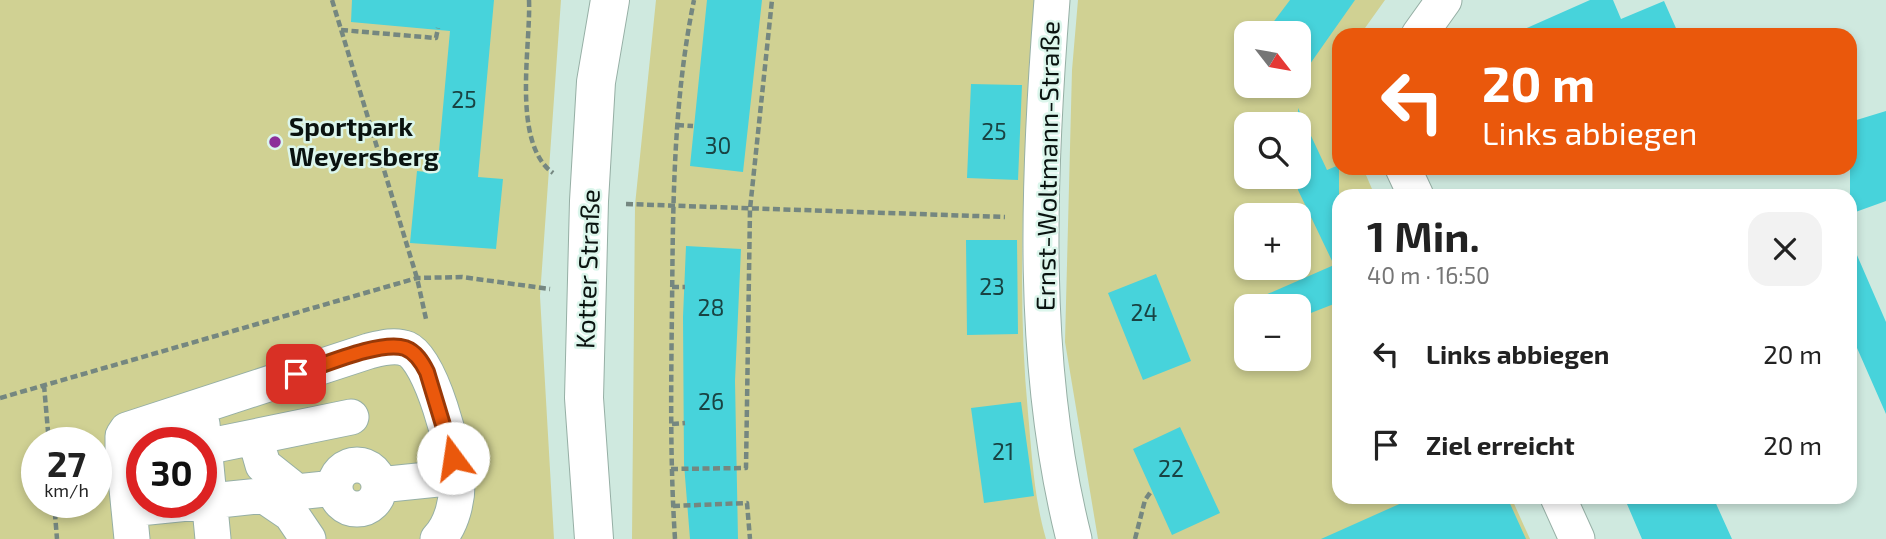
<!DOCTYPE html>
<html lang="de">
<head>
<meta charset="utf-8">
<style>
	:root { --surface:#fff; --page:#f2f2f2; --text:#222; --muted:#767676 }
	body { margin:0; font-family:"Exo 2",sans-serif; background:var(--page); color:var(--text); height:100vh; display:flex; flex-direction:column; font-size:26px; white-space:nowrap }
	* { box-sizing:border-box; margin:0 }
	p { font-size:23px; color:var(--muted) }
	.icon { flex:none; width:38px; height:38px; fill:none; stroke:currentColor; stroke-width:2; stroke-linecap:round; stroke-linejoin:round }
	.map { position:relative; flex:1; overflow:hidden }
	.panel { position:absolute; left:1332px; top:189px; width:525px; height:315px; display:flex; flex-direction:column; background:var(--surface); border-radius:21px; box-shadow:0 4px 10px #0003 }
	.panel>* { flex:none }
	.top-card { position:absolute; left:1332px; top:28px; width:525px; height:147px; border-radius:21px; box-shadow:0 4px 10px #0003; background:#ea580c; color:#fff; overflow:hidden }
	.needle { width:46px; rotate:121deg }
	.buttons { position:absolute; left:1234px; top:21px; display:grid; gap:14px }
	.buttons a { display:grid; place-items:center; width:77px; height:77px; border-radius:14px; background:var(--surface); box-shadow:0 4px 10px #0003; font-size:35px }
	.speed { position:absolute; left:21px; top:427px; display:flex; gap:14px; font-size:35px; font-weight:700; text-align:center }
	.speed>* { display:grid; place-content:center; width:91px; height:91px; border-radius:50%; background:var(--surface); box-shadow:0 4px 10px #0003; line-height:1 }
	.speed small { font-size:18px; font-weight:400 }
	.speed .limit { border:10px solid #d22; background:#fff; color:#111 }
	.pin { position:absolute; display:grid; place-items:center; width:60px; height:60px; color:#fff; margin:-30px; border-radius:14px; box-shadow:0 4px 10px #0006 }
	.me { position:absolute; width:77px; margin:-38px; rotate:346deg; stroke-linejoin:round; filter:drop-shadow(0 0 5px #0008) }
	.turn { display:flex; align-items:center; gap:24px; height:147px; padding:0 35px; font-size:32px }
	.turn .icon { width:91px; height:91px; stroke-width:2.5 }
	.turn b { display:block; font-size:49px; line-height:60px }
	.round { display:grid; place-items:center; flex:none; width:74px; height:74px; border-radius:21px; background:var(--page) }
	.headline { display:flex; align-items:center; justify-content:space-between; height:119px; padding:0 35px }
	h1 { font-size:42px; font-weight:700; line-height:52px }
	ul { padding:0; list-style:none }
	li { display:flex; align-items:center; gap:21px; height:91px; padding:0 35px }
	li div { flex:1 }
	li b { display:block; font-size:26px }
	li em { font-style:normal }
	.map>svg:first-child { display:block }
	.green { fill:#d0d193; fill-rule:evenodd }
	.building { fill:#47d3db }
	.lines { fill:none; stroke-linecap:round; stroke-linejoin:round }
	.street-casing { stroke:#96afa5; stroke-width:37 }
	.secondary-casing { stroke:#96afa5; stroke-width:40 }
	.path { stroke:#758780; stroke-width:4.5; stroke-dasharray:7 3.5; stroke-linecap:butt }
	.street { stroke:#fff; stroke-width:35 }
	.secondary { stroke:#fff; stroke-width:38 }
	.route-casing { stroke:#983908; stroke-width:18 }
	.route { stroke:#ea580c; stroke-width:12 }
	.poi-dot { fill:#8c2f99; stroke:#dcf6ec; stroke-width:2.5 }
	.labels { text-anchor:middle; stroke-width:5; stroke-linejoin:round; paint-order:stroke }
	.number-label { font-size:23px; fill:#194343 }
	.poi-label { font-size:26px; font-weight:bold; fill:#0a1310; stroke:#dcf6ec; text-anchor:start }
	.street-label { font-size:26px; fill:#0a1310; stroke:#dcf6ec }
</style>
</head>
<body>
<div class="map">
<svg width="1886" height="539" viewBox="0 0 1886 539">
	<rect width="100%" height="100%" fill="#cfe9df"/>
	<path class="green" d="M0,0H561L540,296L554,539H0ZM37,443H96V502H37ZM142,443H201V502H142Z
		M656,0H1035C1026,138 1015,275 1028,413C1032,456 1034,498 1046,539H632L635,205Z
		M1078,0H1385L1360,35H1339V168H1363L1375,196H1339V497H1511L1530,539H1098L1065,342L1072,70ZM1246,33H1298V86H1246ZM1246,124H1298V177H1246ZM1246,215H1298V268H1246ZM1246,306H1298V359H1246Z"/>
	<path class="building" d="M352,0H494L478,177L503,179L496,249L410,243L417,171L437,173L450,31L351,22Z
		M707,0H762L743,172L690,166Z
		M1290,0H1355L1298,81V33H1265Z
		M1590,0H1613L1621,19L1664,1L1679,35H1511Z
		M971,84L1022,85L1018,180L967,178Z
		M1298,108L1327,170L1339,165V302L1298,318V306H1240L1334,265L1298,190Z
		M1886,111V201L1850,214V122Z
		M1850,239L1886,322V414L1850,332Z
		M966,240H1017L1018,334L967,335Z
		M686,246L741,249L735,381L738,539H690L684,464L683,317Z
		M1156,274L1191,361L1143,380L1108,293Z
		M1021,402L1034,496L984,503L971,408Z
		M1180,427L1220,513L1172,535L1133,449Z
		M1415,497H1507L1526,539H1321Z
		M1624,497H1713L1732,539H1642Z"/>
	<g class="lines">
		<defs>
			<path id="street" d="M1052,0C1038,178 1030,365 1074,539
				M1419,35L1444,0
				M1403,168L1416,196
				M202,424L213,539
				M255,437L263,465L297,492
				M205,447L351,417
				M335 487a22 22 0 1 1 44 0a22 22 0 1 1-44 0Z
				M379,485L457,477
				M263,495L291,514L308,539
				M1558,497L1577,539
				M201,502L335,488
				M129,509L198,502
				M132,539L123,448V436L127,430L369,351C381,348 395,344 407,349C432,360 454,451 457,478C458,499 452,525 438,539"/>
			<path id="secondary" d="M594,539L584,398L589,201L596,82L610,0"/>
		</defs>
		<use href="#street" class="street-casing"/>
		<use href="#secondary" class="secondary-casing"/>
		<path class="path" d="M332,0L417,278L426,319
			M529,0C531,46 511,143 553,173
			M341,30L436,38L438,28
			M677,125L693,126
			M626,204L1005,217
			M672,287H685
			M44,385L49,443
			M0,398L417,278L462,277L550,289
			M672,424L685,423
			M671,469L746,468L750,209L772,0
			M54,502L57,539
			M673,506L747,503L750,539
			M675,539C670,462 671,386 672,309C673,205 673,102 694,0
			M1135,539L1145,500L1152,490"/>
		<use href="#street" class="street"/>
		<use href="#secondary" class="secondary"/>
	</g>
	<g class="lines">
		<defs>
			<path id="route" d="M296,374C322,366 380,340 405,348C416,352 422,362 427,372L453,458"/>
		</defs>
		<use href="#route" class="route-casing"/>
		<use href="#route" class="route"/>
	</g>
	<circle class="poi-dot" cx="275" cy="142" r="7"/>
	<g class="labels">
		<g class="number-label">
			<text x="464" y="108">25</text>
			<text x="994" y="140">25</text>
			<text x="718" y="154">30</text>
			<text x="992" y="295">23</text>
			<text x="711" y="316">28</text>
			<text x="1144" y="321">24</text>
			<text x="711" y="410">26</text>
			<text x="1003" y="460">21</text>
			<text x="1171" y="477">22</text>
		</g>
		<g class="poi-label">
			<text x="289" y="136">Sportpark<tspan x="289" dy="30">Weyersberg</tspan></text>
		</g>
		<g class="street-label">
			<text transform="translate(1048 166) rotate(-89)" y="9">Ernst-Woltmann-Straße</text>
			<text transform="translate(588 269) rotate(-88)" y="9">Kotter Straße</text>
		</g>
	</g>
</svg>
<div class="buttons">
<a><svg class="needle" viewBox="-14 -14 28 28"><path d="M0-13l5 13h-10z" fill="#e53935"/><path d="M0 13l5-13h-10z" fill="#767676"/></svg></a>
<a><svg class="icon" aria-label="search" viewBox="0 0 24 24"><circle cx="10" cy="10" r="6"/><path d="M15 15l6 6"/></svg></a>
<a>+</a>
<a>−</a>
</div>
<div class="speed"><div>27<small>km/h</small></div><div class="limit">30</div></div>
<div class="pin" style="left:296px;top:374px;background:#d93025"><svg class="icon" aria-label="arrive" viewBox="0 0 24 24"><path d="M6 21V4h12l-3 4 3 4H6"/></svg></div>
<svg class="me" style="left:453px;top:458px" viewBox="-20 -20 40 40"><circle r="19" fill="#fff"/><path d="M0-13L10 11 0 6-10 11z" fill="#ea580c"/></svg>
<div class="top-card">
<div class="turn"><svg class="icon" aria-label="left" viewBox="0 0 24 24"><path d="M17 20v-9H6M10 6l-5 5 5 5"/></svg><div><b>20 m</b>Links abbiegen</div></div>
</div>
<section class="panel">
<div class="headline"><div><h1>1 Min.</h1><p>40 m · 16:50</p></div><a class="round"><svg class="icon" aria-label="close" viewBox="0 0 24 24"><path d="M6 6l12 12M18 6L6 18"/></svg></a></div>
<ul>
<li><svg class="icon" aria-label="left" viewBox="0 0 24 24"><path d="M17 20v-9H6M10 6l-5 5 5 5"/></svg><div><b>Links abbiegen</b></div><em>20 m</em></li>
<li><svg class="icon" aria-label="arrive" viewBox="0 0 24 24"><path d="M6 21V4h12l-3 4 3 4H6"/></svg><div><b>Ziel erreicht</b></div><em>20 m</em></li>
</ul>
</section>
</div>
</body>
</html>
